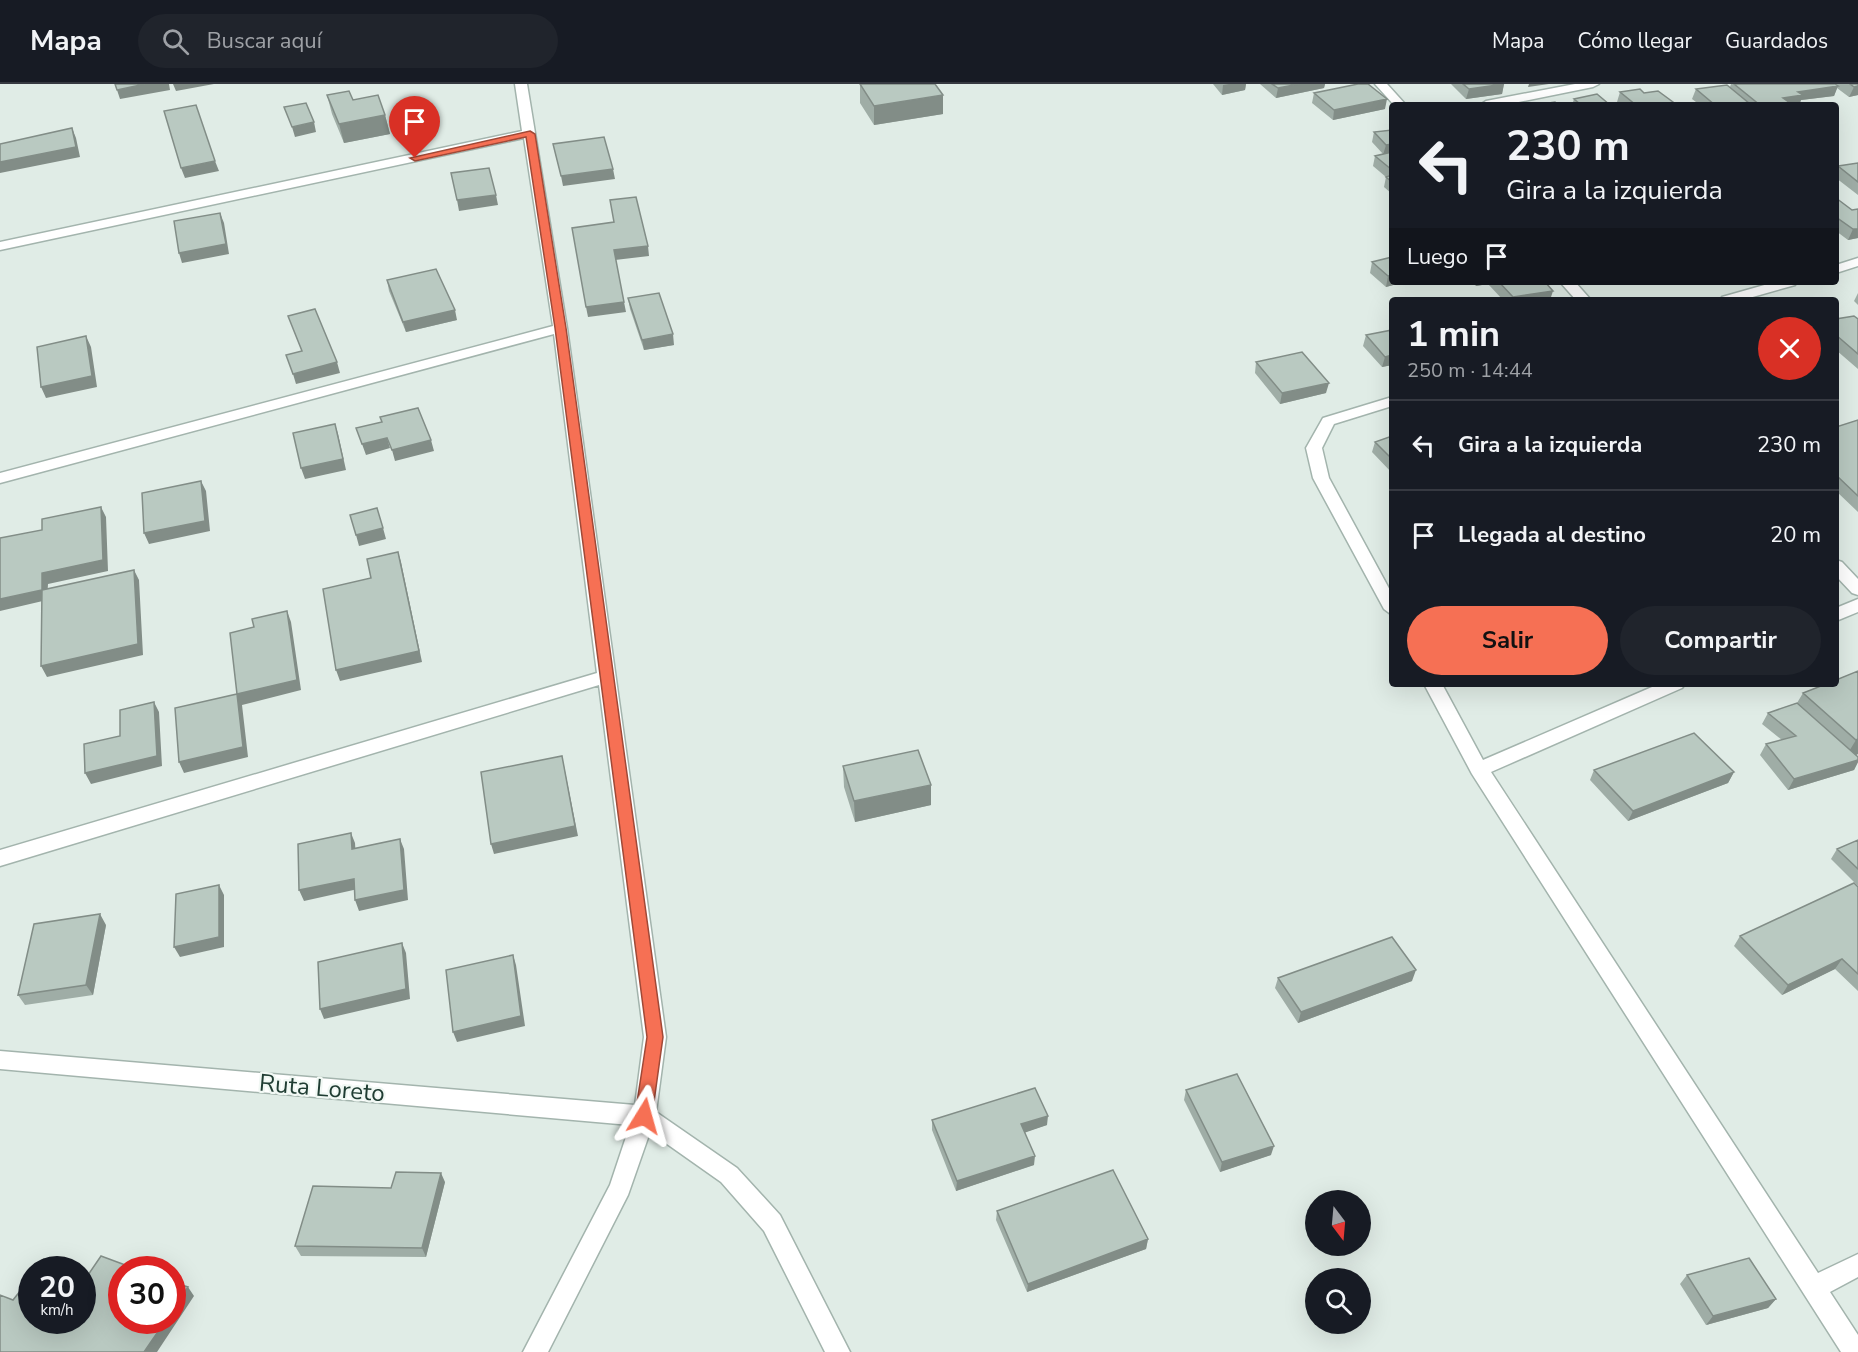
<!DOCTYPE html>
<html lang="es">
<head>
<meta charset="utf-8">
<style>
	:root { --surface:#171b24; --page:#20242c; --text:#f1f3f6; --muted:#9ea1a6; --line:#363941; --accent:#f67054 }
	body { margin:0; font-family:"Nunito Sans",sans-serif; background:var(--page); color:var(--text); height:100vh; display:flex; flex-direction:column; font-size:22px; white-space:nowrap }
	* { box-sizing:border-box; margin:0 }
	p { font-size:20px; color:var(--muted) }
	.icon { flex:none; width:33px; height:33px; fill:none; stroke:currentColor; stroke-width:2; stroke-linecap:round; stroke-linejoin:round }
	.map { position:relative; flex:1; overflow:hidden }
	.drawer { position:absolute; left:1389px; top:213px; width:450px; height:390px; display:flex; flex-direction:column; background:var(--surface); border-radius:6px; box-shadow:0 6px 24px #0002 }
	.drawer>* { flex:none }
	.top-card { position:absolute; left:1389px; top:18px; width:450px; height:183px; border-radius:6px; box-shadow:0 6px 24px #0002; background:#171b24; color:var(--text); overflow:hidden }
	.needle { width:39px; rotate:164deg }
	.fabs { position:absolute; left:1305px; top:1106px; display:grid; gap:12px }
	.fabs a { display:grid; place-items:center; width:66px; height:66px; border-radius:50%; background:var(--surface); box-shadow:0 6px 24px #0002; font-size:30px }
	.speed { position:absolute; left:18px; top:1172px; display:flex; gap:12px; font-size:30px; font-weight:700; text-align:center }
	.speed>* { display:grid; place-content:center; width:78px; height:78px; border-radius:50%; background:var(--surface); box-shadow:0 6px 24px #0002; line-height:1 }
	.speed small { font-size:15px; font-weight:400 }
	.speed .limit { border:9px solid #d22; background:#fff; color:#111 }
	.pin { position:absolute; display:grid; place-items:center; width:51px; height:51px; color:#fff; margin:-62px -26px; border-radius:50% 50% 50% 0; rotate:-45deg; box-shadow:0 0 6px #0007 }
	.pin .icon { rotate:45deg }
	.me { position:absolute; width:66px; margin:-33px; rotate:8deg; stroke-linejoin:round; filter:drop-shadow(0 0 4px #0008) }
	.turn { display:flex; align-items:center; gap:21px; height:126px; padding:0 18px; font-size:27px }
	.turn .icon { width:78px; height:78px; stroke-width:2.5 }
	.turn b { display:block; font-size:42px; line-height:51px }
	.then { display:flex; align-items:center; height:57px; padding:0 18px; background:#0003; gap:12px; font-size:22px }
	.round { display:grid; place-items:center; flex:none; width:63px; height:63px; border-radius:32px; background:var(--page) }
	.overview { display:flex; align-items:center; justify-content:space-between; height:102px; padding:0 18px }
	h1 { font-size:36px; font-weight:700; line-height:45px }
	.action { display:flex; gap:12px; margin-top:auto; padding:12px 18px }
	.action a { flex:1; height:69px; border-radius:36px; background:var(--accent); color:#111; font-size:24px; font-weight:700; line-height:69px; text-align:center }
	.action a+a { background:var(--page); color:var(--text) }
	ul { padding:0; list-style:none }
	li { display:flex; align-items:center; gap:18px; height:90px; padding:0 18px; border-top:2px solid var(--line) }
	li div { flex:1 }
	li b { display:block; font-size:22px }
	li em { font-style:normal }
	header { display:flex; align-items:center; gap:36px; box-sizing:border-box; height:84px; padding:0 30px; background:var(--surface); border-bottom:2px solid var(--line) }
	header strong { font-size:28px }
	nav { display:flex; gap:33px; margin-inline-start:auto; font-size:21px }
	.search { width:420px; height:54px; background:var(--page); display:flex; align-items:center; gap:15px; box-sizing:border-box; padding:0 21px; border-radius:33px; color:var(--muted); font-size:22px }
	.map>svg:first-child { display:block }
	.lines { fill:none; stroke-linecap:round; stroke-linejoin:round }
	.minor-casing { stroke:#a3b4ad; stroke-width:3 }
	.minor { fill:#fff; fill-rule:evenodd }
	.wall { fill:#9fada6 }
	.shaded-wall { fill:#828d87 }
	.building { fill:#b9c9c1; stroke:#828d87; stroke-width:1.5 }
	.route { fill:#f67054; stroke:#a04937; stroke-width:1.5 }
	.labels { text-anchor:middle; stroke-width:4.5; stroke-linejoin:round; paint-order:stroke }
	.near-street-label { font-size:24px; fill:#203d33; stroke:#f1f8f4 }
</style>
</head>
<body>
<header>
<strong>Mapa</strong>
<div class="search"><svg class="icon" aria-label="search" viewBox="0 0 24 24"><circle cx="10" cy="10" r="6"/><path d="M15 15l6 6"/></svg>Buscar aquí</div>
<nav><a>Mapa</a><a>Cómo llegar</a><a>Guardados</a></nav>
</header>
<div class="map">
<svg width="1858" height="1268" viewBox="0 0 1858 1268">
	<rect width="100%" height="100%" fill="#e0ece6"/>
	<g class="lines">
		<defs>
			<path id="minor" d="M515,0H527L567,244L666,953L656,1028L737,1084L780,1131L850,1268H825L764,1147L721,1098L650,1048L628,1111L548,1268H523L610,1101L630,1041L0,985V967L635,1021L644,953L599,601L0,782V766L597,589L554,250L0,399V389L553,242L524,54L0,166V158L522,47Z
				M1375,0H1387L1406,21H1394Z
				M1575,0H1599L1593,3L1504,21H1480L1486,17Z
				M1858,174V182L1836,189V181Z
				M1560,198H1575L1591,216H1576Z
				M1775,198H1797L1795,201L1742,216H1720L1722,213Z
				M1392,313V322L1334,340L1322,364L1329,394L1392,510V531L1384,525L1313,394L1306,364L1323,334Z
				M1836,476L1842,478L1858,495V511L1852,509L1836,492Z
				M1858,515V528L1836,537V524Z
				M1424,600H1442L1483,676L1659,600H1685L1682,604L1491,688L1818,1189L1858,1170V1193L1830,1208L1858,1251V1268H1841L1472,690Z"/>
		</defs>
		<use href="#minor" class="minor-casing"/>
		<use href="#minor" class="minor"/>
	</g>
	<path class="wall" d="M860,0L943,30L874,41L860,19Z
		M1213,0H1246L1245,6L1222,11Z
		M1260,0H1325L1324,4L1276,14Z
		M1451,0H1504L1502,10L1466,15Z
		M1731,0H1858V11L1849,13L1837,4L1834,12L1801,16L1799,21H1700L1692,15L1696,5L1730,3Z
		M1620,8L1644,9L1677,21H1614L1620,20L1617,18Z
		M1314,9L1385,25L1333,36L1312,19Z
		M327,11L353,16L385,31L390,50L344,59L332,30Z
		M1574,15L1610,21H1572Z
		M1392,46V110L1384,103L1386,93L1373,82L1375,72L1383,70L1372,58L1374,48Z
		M1858,79V111L1836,94V87L1838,82Z
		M1836,114L1852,126L1858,154L1848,156L1836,147Z
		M1392,173V198H1404L1386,203L1370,189L1372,178Z
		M387,196L457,236L406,248L389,207Z
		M1471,198H1545L1550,216H1503L1488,200L1476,202Z
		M1858,209V221L1854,217Z
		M628,214L674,261L644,266L630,225Z
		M1836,235H1858V285L1836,266Z
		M1392,246V281L1382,283L1363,262L1366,251Z
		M1256,278L1326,309L1280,320L1255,289Z
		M1858,336V428L1836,407V343Z
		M1392,352V389L1372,368L1375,358Z
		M1858,587V670L1856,671L1858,673V678L1854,686L1788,706L1760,671L1766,660L1782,656L1762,640L1768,629L1797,619L1803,609Z
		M843,682L931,721L855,738L844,703Z
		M1594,686L1734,688L1728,699L1628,737L1590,696Z
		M1858,756V802L1831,775L1837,765Z
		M1858,803V907L1835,885L1782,911L1734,862L1740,852Z
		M106,841L93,911L25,921L18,911Z
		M1278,894L1412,897L1298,939L1275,904Z
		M1186,1006L1271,1071L1220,1088L1184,1016Z
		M932,1036L1047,1041L1025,1048L1034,1081L956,1107L932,1046Z
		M445,1098L426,1173L301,1172L295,1162L391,1104Z
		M997,1127L1148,1155L1146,1165L1027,1208L996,1136Z
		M1687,1191L1776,1215L1768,1224L1706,1241L1680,1200Z"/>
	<path class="shaded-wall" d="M145,0H169L170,6L120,15L117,6Z
		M173,0H214L176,7Z
		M1229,0H1246L1245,6L1222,11L1223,1Z
		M1299,0H1325L1324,4L1276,14L1278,4Z
		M1504,0L1502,10L1466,15L1469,5Z
		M1529,0H1549L1528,3Z
		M1838,2L1834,12L1801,16L1799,21H1776L1783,14L1798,8Z
		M1858,2V11L1849,13L1854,3Z
		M943,11V30L874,41V22Z
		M1387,15L1385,25L1333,36L1334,26Z
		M385,31L390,50L344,59L339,40Z
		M314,38L316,48L295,53L292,43Z
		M72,44L76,54L80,73L0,89V78Z
		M1392,60V69L1383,71L1386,61Z
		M215,77L219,87L185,94L181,84Z
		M613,85L615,95L563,102L561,92Z
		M496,111L498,121L459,127L457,116Z
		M220,129L224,139L229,170L182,179L179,169Z
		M1853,145H1858V154L1848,156Z
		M648,162L649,172L615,176L614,166Z
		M1392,191V198H1404L1386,203L1388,192Z
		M1477,198H1489L1488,200L1476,202Z
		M1553,207L1550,216H1512L1513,213Z
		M624,218L626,228L588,233L586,223Z
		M455,226L457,236L406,248L403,238Z
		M673,250L674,261L644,266L642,256Z
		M86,252L91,263L97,303L46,314L41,303Z
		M1392,271V281L1382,283L1385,273Z
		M337,278L340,289L296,300L293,290Z
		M1329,299L1326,309L1280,320L1282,309Z
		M335,340L338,350L346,386L305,395L301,384Z
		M387,354L390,364L366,371L362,360Z
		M431,356L434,367L395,377L392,366Z
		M201,397L206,407L210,447L149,460L144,449Z
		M101,423L106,433L108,487L48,500L47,516L42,506V489Z
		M383,444L386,455L359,462L356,451Z
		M398,468L401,478L422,578L340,597L336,586Z
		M134,486L139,496L143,571L47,593L41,582Z
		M42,506L47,516L0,527V515Z
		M287,527L291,538L301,606L242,621L237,610Z
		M237,610L242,621L248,673L184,689L179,678Z
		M154,618L159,628L162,682L91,700L85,689Z
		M1858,655V670L1843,677L1856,656Z
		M562,672L578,752L494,770L491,760Z
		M1858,676V678L1854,686L1788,706L1794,695Z
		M1734,688L1728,699L1628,737L1633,727Z
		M931,701V721L855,738L854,717Z
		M351,749L355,759L356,775L352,765Z
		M400,755L404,765L408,816L359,827L355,816Z
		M354,795L358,805L304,817L299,806Z
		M219,801L224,811V863L180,873L174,863Z
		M100,830L106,841L93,911L86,901Z
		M402,859L406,869L410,915L324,935L320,925Z
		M513,871L516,881L525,942L457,958L453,948Z
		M1842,875L1835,885L1782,911L1788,901Z
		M1416,886L1412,897L1298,939L1301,928Z
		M1048,1032L1047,1041L1021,1050V1040Z
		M1274,1062L1271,1071L1220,1088L1222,1078Z
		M1035,1072L1034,1081L956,1107L957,1097Z
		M441,1089L445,1098L426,1173L422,1164Z
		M1148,1155L1146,1165L1027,1208L1028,1200Z
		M188,1203L194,1212L157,1268H144L166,1236H172V1226Z
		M1776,1215L1768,1224L1706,1241L1713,1232Z"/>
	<path class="building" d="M115,0H145L117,6Z
		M860,0H935L943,11L874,22Z
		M1272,0H1299L1278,4Z
		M1358,0H1368L1387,15L1334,26L1314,9Z
		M1463,0H1504L1469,5Z
		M1734,0H1835L1838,2L1798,8L1803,11L1783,14L1790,19L1776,21H1760Z
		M1850,0H1858V2L1854,3Z
		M1727,1L1750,20L1740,21H1715L1696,5Z
		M1640,5L1644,9L1658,7L1677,21H1636L1620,8Z
		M349,7L353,16L378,11L385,31L339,40L327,11Z
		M1597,10L1610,21H1573L1580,20L1574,15Z
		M1555,18L1558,21H1543L1542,20Z
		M306,19L314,38L292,43L284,23Z
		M1628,19L1631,21H1614Z
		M196,21L215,77L181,84L164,27Z
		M72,44L76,63L0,78V60Z
		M1392,46V60L1386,61L1374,48Z
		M604,53L613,85L561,92L553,60Z
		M1392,68V86L1375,72Z
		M1858,79V98L1838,82Z
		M489,84L496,111L457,116L451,89Z
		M1392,91V98L1386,93Z
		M636,113L648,162L614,166L624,218L586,223L572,144L614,138L610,116Z
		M1836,114L1852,126L1858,125V145H1853L1836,133Z
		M220,129L226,160L179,169L174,137Z
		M1392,173V191L1388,192L1372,178Z
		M436,185L455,226L403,238L387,196Z
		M1499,198H1545L1553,207L1513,213Z
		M659,209L673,250L642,256L628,214Z
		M315,225L337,278L293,290L286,271L302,267L288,232Z
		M1854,232L1858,235V270L1836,251V235Z
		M1392,246V271L1385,273L1366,251Z
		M86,252L92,292L41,303L37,263Z
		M1302,268L1329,299L1282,309L1256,278Z
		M418,324L431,356L392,366L387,354L362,360L356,344L382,338L380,333Z
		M1858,336V412L1836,391V343Z
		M335,340L343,375L301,384L293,349Z
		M1392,352V375L1375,358Z
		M201,397L205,437L144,449L142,409Z
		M101,423L103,476L42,489V506L134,486L138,560L41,582L42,506L0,515V454L42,446V435Z
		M377,424L383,444L356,451L350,431Z
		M398,468L419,567L336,586L323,505L371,494L367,475Z
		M287,527L297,596L237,610L230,549L254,543L252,535Z
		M1858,587V655L1856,656L1803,609L1826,600H1836V596Z
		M237,610L243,663L179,678L175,624Z
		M154,618L157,672L85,689L84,660L120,652V626Z
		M1797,619L1858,673V676L1794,695L1766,660L1796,652L1768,629Z
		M1694,649L1734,688L1633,727L1594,686Z
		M918,666L931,701L854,717L843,682Z
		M562,672L575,742L491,760L481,688Z
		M351,749L352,765L400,755L404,806L355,816L354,795L299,806L298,760Z
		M1858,756V785L1837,765Z
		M1854,799L1858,803V890L1842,875L1788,901L1740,852Z
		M219,801V853L174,863L176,810Z
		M100,830L86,901L18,911L34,840Z
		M1392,853L1416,886L1301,928L1278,894Z
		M402,859L406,905L320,925L318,878Z
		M513,871L521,932L453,948L446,886Z
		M1237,990L1274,1062L1222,1078L1186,1006Z
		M1035,1004L1048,1032L1021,1040L1035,1072L957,1097L932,1036Z
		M1113,1086L1148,1155L1028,1200L997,1127Z
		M396,1088L441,1089L422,1164L295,1162L313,1102L391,1104Z
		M101,1172L136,1185H122V1236H166L144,1268H0V1211L13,1216L32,1192V1236H82V1189L88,1191Z
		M1749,1174L1776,1215L1713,1232L1687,1191Z
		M44,1175L72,1185H37Z
		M172,1198L188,1203L172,1226Z"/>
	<path class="route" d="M530,47L535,50L566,244L663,953L652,1032L650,1038L644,1040L638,1038L635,1032L647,953L555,244L526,53L415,77L410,74Z"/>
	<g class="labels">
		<g class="near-street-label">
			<text transform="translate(322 1004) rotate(5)" y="8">Ruta Loreto</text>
		</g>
	</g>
</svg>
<div class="fabs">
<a><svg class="needle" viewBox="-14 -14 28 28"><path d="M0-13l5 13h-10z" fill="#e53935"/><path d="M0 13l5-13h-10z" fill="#9ea1a6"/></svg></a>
<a><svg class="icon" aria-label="search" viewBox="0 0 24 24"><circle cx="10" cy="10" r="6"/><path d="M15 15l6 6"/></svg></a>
</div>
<div class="speed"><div>20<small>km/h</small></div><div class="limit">30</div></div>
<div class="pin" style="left:415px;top:74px;background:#d93025"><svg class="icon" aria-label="arrive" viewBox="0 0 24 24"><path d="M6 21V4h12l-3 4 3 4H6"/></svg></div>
<svg class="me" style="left:644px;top:1032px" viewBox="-20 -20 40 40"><path d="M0-17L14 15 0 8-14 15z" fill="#f67054" stroke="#fff" stroke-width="4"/></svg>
<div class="top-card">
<div class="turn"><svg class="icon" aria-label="left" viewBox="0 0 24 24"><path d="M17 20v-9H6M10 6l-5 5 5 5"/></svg><div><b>230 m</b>Gira a la izquierda</div></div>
<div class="then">Luego<svg class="icon" aria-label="arrive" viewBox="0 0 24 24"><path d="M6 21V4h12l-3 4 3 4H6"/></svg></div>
</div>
<section class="drawer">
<div class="overview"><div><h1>1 min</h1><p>250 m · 14:44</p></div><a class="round" style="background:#d93025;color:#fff"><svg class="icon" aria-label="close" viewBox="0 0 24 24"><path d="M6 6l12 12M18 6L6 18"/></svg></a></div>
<ul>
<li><svg class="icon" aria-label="left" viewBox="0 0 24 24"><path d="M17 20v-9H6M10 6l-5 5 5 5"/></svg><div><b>Gira a la izquierda</b></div><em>230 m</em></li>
<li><svg class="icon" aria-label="arrive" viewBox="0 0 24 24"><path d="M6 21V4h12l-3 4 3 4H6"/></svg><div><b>Llegada al destino</b></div><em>20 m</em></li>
</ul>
<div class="action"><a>Salir</a><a>Compartir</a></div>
</section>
</div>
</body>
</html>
